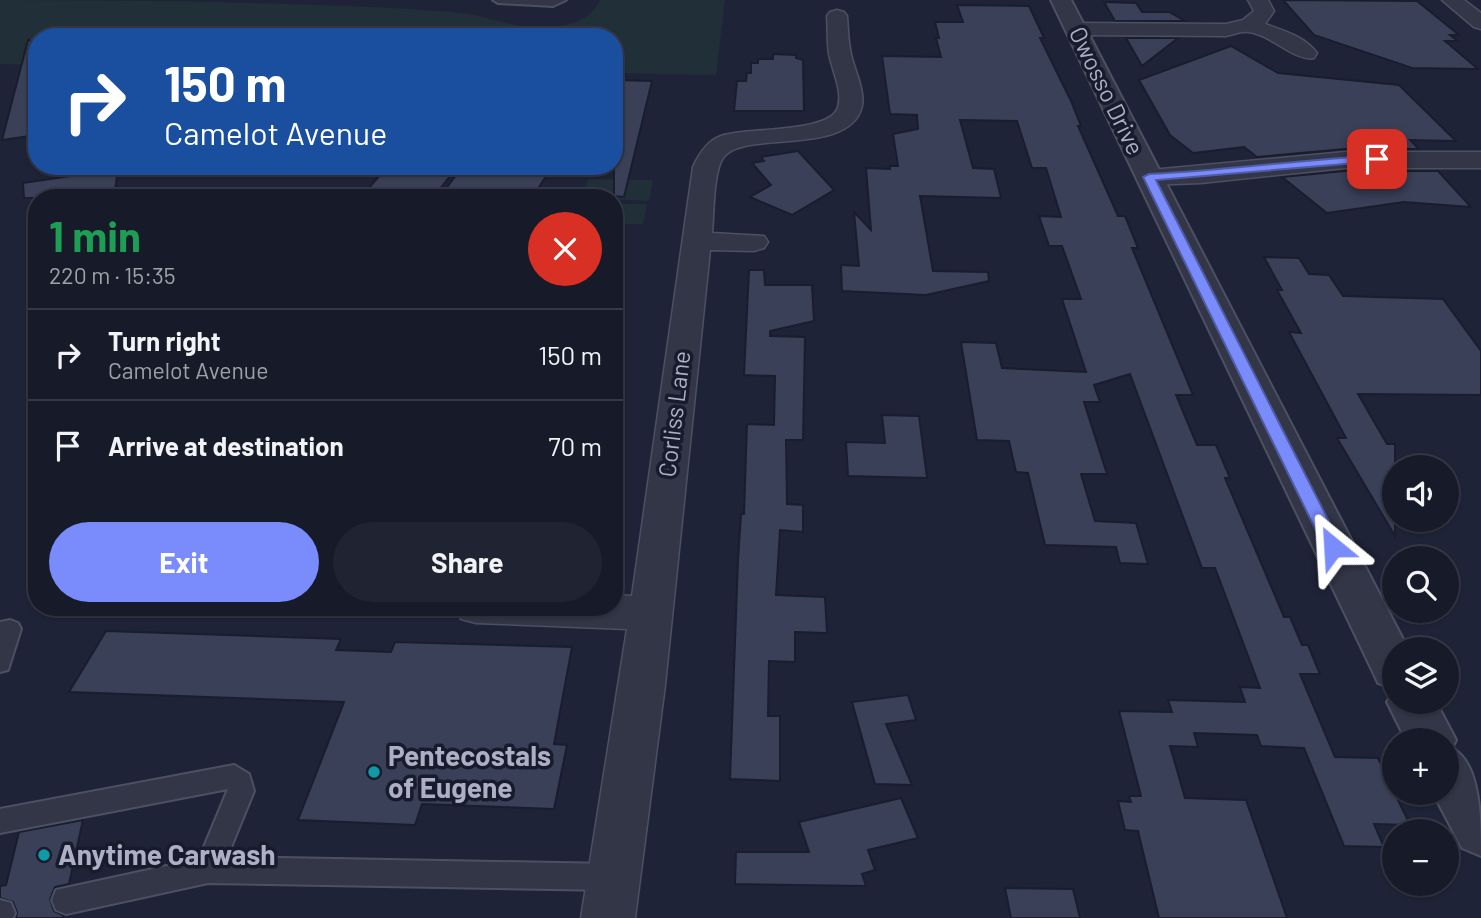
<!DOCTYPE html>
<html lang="en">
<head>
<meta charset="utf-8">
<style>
	:root { --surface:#171a29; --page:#202331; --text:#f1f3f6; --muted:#9ea1a8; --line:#363846; --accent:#7a8cfc }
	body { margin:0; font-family:Barlow,sans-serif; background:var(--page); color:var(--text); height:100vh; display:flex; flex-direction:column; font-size:26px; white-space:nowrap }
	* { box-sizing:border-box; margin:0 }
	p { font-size:23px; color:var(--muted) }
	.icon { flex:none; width:38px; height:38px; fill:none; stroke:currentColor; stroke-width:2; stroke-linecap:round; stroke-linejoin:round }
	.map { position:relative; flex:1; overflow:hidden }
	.drawer { position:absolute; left:28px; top:189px; width:595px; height:427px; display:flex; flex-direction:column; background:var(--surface); border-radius:28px; box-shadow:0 2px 5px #0004,0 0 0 2px var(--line) }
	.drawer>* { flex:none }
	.banner { position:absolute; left:28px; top:28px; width:595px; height:147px; border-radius:28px; box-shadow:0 2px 5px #0004,0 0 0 2px var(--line); background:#1a4fa0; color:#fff; overflow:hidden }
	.controls { position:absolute; left:1382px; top:455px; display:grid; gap:14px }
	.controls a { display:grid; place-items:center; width:77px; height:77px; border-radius:50%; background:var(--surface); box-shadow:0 2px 5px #0004,0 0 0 2px var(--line); font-size:35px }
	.pin { position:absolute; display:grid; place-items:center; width:60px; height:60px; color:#fff; margin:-30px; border-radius:14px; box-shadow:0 4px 10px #0006 }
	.me { position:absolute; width:77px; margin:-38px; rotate:333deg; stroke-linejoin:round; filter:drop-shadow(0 0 5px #0008) }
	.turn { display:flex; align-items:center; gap:24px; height:147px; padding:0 21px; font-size:32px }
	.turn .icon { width:91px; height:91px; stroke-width:2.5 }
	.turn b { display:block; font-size:49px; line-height:60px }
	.round { display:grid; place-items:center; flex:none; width:74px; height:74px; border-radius:37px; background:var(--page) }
	.head { display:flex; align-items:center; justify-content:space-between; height:119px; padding:0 21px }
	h1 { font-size:42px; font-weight:700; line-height:52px; color:#1e9e55 }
	.button { display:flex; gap:14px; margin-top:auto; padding:14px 21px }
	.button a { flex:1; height:80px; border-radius:42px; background:var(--accent); color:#fff; font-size:28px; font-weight:700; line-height:80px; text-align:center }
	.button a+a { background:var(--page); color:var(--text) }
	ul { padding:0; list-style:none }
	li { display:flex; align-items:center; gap:21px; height:91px; padding:0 21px; border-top:2px solid var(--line) }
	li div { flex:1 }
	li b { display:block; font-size:26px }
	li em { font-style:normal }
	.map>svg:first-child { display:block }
	.green { fill:#212f38 }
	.building { fill:#3a4058; stroke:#1a1d2e; stroke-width:2 }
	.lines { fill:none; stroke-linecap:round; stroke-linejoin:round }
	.service-casing { stroke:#4d5063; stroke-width:4 }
	.minor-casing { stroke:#4d5063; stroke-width:3 }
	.tertiary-casing { stroke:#4d5063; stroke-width:4 }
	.service { fill:#323647; fill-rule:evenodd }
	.minor { fill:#323647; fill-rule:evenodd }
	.tertiary { fill:#323647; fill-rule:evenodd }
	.route { fill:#7a8cfc; stroke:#4f5ba4; stroke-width:2 }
	.culture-dot { fill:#0f9aa8; stroke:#181b2c; stroke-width:2.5 }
	.labels { text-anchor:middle; stroke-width:7; stroke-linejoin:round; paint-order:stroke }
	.street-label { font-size:24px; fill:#acafc5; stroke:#181b2c }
	.near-poi-label { font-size:28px; font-weight:bold; fill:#acafc5; stroke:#181b2c; text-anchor:start }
</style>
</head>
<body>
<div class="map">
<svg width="1481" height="918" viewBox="0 0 1481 918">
	<rect width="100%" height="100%" fill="#1f2337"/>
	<path class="green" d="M0,0C137,0 273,2 410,9C431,11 453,11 474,15C499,20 521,30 547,28C567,26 593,20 600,0H725L716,75L614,73V37H37V65L0,64Z
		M588,179L653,180L649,201L583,198Z
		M616,204H647L643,224H614Z"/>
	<path class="building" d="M1283,0L1417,1L1459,35H1450L1458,41H1445L1478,69L1412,68L1314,35Z
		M1104,2L1136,3L1142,12H1169L1185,21H1115Z
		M957,5L1029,6L1044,38H1040L1071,101L1081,126H1078L1118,216H1125L1138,248H1132L1193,395H1176L1197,445H1216L1230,478H1225L1284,617H1290L1302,645H1308L1320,674H1300L1335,757L1378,758L1410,825L1374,824L1384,847L1344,846L1304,748L1261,746L1257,735L1194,733L1198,747L1170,746L1185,798L1246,800L1287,918H1159L1138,831L1125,830L1118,801L1131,802L1129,796H1141L1119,711L1172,712L1168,700L1245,702L1240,687L1260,688L1215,568H1202L1130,374L1094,385L1100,402H1084L1107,474H1081L1095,521L1136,523L1148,564L1120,563L1116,547L1045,545L1028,473L1016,472L1009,441L977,440L961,342L996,343L1002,368L1086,372L1062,299H1081L1062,246H1049L1039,216L1061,217L1046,168H1032L1017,121L960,120L973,168L994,169L1001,198L920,196L933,271L988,272L989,281L926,295L842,291L841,265L859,266L854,212L871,230L866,168L890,169V166H898L893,134L918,129L917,115L890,114L882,56L941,57L936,38H939L935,22H963Z
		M1126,38H1178L1142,66Z
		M28,40L37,41V135L2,140Z
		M1231,46L1278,73L1399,85L1456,141L1410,140L1419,149H1345L1257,157L1244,147L1193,153L1170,135L1139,80Z
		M773,54L796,55V58L803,60L804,111H734L737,81H746L747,73H751V63H758V59H773Z
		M614,80L652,81L624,197L614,196Z
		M798,151L834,190L792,215L750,197L771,185L752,163L764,161L761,157Z
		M388,166H395L454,171L435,195L414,193L411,198H360Z
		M463,166L548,173L532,198L445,190Z
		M118,169L114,198H24L23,183Z
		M1345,171H1438L1471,207L1404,202L1327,213L1282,177Z
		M1264,257L1299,258L1309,274L1329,275L1343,296L1443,299L1481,351V395L1358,394L1387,444H1395V536L1337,438H1346L1289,332L1301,333L1277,290H1282Z
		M749,270H764L765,285H812L814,321L770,331V336L805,337L803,440H786L787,504L803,505V532L780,530L776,595L825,597L827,633L795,632V662L769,661L768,716H780V781L730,779L738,560L741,514H744L747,424L774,425L775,376L744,375Z
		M882,415L919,416L927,478L848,476L846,442L885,443Z
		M106,631L341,639L336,650L391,652L395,642L572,647L554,744L567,745L554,809L422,804L415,825L298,820L344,702L69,692Z
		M908,695L916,720L886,724L912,785L875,784L852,702Z
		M901,798L918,838L868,850L875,870L862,874L866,886L735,884L736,852H809L799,822Z
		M83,820L69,884L55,887L50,899L54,911L63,915L62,918H16L17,912L13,902L0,898V886L6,885L19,832Z
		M1005,888L1073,889L1080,918H1011Z"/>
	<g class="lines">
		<defs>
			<path id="service" d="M493,0H566L553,6L498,3Z
				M10,620L18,623L21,629L8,670L0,672V622Z
				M234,765L249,774L254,791L227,857L611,864L621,868L625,877L621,886L611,890L208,883L66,914L56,910L52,900L56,890L199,859L228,789L0,833V809Z
				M0,900L11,903L15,913L13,918H0Z"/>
			<path id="minor" d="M1248,0H1268L1274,11L1265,24C1284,31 1304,36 1317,53L1314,58C1295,62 1271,34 1248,32C1242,31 1232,35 1226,36L1075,35L1068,33L1065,29L1068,25L1075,23L1226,24L1243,20L1254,11Z
				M1442,0H1464L1481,13V29L1474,27Z
				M837,10L844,12L847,16C848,28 848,41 851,54C854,69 865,90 862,106C850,158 742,129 723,158C713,173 714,214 712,233L764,236L768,242L764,248L754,251L710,250L665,685L635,918H581L627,629L476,623L461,619L455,607H614V595L632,596L693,167C699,154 707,141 721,136C744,127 831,134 838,107C843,91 832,70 829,54C827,41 828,29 827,16L830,12Z
				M1345,152H1481V168H1345L1201,183L1149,185L1140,183L1136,177L1140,171Z"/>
			<path id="tertiary" d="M1051,0H1071L1408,649H1395V702H1436L1456,740L1452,748C1481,763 1481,821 1481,856L1462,848L1433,793H1447V740H1406L1387,702L1394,689L1378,683L1372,670Z"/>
		</defs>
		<use href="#service" class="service-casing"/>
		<use href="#minor" class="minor-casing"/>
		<use href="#tertiary" class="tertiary-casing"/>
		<use href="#service" class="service"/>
		<use href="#minor" class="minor"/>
		<use href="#tertiary" class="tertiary"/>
	</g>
	<path class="route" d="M1377,156L1380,157V161L1156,180L1342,547L1339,552H1327L1324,547L1143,177L1149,174C1225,171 1300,159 1377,156Z"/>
	<g class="culture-dot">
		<circle cx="374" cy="772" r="7"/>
		<circle cx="44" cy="855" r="7"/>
	</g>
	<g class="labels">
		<g class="street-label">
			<text transform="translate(1106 91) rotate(64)" y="8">Owosso Drive</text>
			<text transform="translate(675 414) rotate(-83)" y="8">Corliss Lane</text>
		</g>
		<g class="near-poi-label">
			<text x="388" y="766">Pentecostals<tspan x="388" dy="32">of Eugene</tspan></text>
			<text x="58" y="865">Anytime Carwash</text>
		</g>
	</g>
</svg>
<div class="controls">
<a><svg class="icon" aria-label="sound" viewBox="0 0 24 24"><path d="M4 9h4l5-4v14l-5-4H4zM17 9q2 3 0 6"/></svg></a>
<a><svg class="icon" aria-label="search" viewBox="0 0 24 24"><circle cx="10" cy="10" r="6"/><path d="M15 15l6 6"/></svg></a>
<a><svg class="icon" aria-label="layers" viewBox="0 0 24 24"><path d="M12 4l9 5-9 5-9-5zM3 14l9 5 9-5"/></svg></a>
<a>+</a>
<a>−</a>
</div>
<div class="pin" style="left:1377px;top:159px;background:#d93025"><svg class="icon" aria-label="arrive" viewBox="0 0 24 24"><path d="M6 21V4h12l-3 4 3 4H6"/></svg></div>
<svg class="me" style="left:1333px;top:547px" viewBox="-20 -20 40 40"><path d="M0-17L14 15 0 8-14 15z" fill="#7a8cfc" stroke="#fff" stroke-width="4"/></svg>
<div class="banner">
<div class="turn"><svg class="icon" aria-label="right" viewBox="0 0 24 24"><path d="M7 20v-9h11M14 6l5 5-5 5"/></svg><div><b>150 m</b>Camelot Avenue</div></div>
</div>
<section class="drawer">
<div class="head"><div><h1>1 min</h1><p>220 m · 15:35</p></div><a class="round" style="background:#d93025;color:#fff"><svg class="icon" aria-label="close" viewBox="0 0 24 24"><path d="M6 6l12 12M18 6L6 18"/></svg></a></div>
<ul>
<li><svg class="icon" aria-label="right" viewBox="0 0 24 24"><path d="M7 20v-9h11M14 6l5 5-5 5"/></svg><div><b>Turn right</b><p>Camelot Avenue</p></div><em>150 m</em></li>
<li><svg class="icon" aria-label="arrive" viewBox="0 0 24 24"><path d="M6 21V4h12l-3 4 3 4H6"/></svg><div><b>Arrive at destination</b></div><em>70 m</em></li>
</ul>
<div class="button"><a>Exit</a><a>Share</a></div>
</section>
</div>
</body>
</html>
